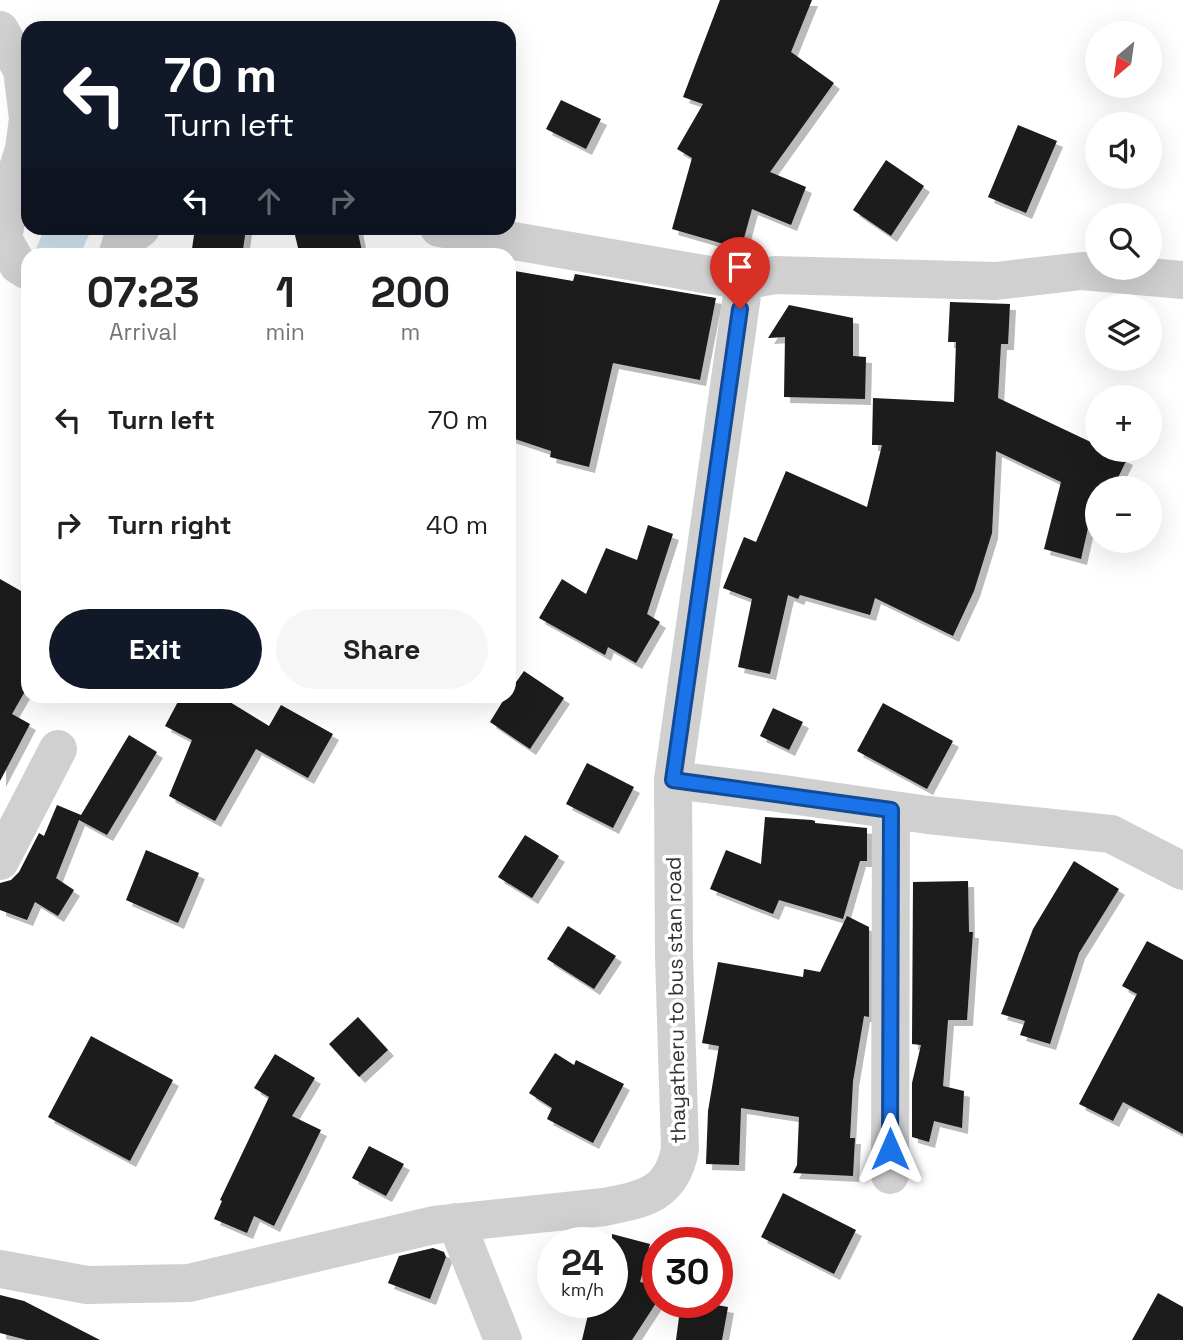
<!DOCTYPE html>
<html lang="en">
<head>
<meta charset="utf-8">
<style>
	:root { --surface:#fff; --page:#f6f6f6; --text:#202124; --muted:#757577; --accent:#111827 }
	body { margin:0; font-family:"Space Grotesk",sans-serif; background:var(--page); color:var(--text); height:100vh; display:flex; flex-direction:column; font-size:26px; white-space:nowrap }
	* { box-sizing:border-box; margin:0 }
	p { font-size:23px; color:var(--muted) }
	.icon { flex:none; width:38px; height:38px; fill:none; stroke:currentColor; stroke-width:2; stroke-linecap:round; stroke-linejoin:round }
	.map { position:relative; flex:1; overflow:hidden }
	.side { position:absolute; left:21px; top:248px; width:495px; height:455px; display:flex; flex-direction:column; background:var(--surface); border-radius:21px; box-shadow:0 7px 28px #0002 }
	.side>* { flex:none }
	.hud { position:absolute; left:21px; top:21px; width:495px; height:214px; border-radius:21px; box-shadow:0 7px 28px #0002; background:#111827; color:#fff; overflow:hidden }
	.needle { width:46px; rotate:209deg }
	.tools { position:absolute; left:1085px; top:21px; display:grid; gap:14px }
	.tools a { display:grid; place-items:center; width:77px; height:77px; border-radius:50%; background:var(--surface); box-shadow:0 7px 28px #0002; font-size:35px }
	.speed { position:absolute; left:537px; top:1227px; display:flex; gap:14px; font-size:35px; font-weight:700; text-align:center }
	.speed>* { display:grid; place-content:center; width:91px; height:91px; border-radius:50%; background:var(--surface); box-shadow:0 7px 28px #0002; line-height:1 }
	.speed small { font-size:18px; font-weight:400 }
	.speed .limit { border:10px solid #d22; background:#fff; color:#111 }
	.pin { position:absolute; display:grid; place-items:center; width:60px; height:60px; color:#fff; margin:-72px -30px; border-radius:50% 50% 50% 0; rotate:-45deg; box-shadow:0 0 7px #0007 }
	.pin .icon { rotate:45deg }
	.me { position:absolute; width:77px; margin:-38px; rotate:0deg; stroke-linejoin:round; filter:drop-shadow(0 0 5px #0008) }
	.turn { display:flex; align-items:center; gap:24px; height:147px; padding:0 28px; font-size:32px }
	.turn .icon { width:91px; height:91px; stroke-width:2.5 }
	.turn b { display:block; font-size:49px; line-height:60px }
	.lanes { display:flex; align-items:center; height:66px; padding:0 28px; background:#0003; justify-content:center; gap:35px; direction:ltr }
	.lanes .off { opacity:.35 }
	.eta { display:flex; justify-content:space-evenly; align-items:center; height:119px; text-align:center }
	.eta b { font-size:42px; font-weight:800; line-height:49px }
	.button { display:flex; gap:14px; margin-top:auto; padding:14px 28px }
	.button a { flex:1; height:80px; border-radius:42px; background:var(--accent); color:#fff; font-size:28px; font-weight:800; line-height:80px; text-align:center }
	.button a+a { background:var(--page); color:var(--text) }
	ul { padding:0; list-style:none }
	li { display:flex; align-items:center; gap:21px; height:105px; padding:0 28px }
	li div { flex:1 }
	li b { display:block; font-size:26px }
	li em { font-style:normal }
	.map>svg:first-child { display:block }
	.water { fill:#cfe2ee }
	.building { fill:#1a1a1a; filter:url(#shadow) }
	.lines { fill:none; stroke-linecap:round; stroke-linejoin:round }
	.minor { stroke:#d0d0d0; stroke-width:38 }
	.route-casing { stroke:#114b97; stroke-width:18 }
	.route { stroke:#1a73e8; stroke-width:12 }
	.labels { text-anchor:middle; stroke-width:7; stroke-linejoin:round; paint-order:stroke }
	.street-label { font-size:21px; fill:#333; stroke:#fff }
</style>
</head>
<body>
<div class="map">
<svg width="1183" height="1340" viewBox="0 0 1183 1340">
	<defs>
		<filter id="shadow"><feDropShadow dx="6" dy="6" stdDeviation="0" flood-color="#0004"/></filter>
	</defs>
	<rect width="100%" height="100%" fill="#fff"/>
	<path class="water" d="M45,228H92L80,255L63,248L59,255H39L34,253Z"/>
	<path class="building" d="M720,0H812L791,52L834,83L770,172L806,187L791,225L752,209L741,249L672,229L692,158L677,149L703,104L683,97Z
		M561,100L601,119L586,149L546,129Z
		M1018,125L1057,141L1026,213L988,197Z
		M886,160L924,186L891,236L853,210Z
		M195,228L246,229L242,256H191Z
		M311,228H357L363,256H300L294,231Z
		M509,270L573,281L575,274L716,298L700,380L613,363L589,467L550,457L551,451L509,437Z
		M950,302L1010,304L1008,344H1001L998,398L1097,445V450H1107L1127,459L1113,488H1097L1081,559L1044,549L1061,482L996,451L992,533L974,591L953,636L875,598L870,615L800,595L798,599L788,595L770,674L738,667L752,599L723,588L744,537L756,542L786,471L867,507L882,445H872L873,398L954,402L956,342H948Z
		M789,305L853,318V356L866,357L865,399L784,397L785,337L768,338Z
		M648,525L673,534L647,614L660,622L636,663L608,647L605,655L539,618L562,579L586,594L606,548L637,560Z
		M0,579L28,595V686L12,714L30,724L0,781Z
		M524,671L564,698L530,749L490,722L506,696H509V692Z
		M181,696H220L269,726L281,705L333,734L308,778L256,749L215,821L169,796L192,740L165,726Z
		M883,703L953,741L927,789L857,751Z
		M773,708L803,722L789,750L760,736Z
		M129,735L157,752L107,835L79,820L56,878L74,890L58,916L35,902L27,920L0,910V883L11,880L19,872L39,833L44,836L57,805L81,815Z
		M587,763L634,787L613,828L566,804Z
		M765,817L812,820L815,821V823L867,828V861H860L843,919L779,900L773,914L710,889L726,850L761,864Z
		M525,835L559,856L532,898L498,877Z
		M146,850L199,873L178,923L126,900Z
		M1074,861L1119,889L1079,953L1050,1044L1020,1035L1025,1021L1001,1014L1033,929Z
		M968,881L969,932H973L967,1020H948L943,1086L964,1091L962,1128L934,1121L929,1142L912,1137V1083L921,1045L912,1044L913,882Z
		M847,916L869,927V1017L864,1016L853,1081L850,1138H855L853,1176L793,1173L797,1165L799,1117L741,1108L739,1165L706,1164L708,1111L719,1046L702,1043L718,962L803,977L804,969L820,972Z
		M568,926L616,956L594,989L547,959Z
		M1147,941L1183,960V1134L1123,1102L1113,1121L1079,1104L1137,994L1122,986Z
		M358,1017L388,1050L359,1077L329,1044Z
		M91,1036L173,1080L130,1161L48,1117Z
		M555,1053L574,1065L576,1060L624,1084L593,1143L547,1119L552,1108L529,1093Z
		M275,1054L315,1078L292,1116L321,1130L274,1226L254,1216L247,1233L214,1219L222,1201L220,1200L269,1097L254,1088Z
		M369,1146L404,1164L386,1196L352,1178Z
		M783,1193L856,1230L834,1274L761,1237Z
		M612,1234L650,1244L640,1282L658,1286V1300L632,1340H582L591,1302H612Z
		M433,1248L444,1252L446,1257L430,1299L388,1283L399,1256Z
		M1158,1293L1183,1307V1340H1132Z
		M0,1295L24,1301L100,1340H27L0,1333Z
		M681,1302H699L728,1307L722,1340H676Z"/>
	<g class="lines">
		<path class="minor" d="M0,30L22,70L28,118
			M28,119L24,149L12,187L3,239L18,265L28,271
			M439,228L744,281L775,275L996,281L1082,271L1183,280
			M117,256L121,243L141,228
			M673,780L744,281
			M0,861L58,749
			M890,1175L891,810
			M456,1222L503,1340
			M0,1269L87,1285L189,1283L434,1225L604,1207C645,1199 672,1194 680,1149L674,956L673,780L777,793L928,815L1111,834L1183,871"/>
	</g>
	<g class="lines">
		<defs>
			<path id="route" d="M740,309L673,780L891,810L890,1149"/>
		</defs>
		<use href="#route" class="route-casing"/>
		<use href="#route" class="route"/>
	</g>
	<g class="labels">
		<g class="street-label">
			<text transform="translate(676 1000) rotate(-91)" y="7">thayatheru to bus stan road</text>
		</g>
	</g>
</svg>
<div class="tools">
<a><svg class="needle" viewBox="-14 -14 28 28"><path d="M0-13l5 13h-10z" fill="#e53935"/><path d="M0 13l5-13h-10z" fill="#757577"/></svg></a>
<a><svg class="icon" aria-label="sound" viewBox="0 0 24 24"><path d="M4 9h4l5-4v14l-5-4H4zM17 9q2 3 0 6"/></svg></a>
<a><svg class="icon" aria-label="search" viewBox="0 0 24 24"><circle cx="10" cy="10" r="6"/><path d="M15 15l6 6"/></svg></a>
<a><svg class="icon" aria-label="layers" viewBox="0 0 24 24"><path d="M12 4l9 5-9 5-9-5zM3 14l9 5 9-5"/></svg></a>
<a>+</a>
<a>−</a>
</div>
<div class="speed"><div>24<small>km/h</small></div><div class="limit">30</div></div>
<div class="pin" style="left:740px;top:309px;background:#d93025"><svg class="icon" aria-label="arrive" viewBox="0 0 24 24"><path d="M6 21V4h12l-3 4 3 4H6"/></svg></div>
<svg class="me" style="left:890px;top:1149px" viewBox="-20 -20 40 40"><path d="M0-17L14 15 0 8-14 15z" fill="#1a73e8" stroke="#fff" stroke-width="4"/></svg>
<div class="hud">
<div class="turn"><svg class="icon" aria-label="left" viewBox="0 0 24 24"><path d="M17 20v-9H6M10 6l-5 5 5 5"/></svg><div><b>70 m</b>Turn left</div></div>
<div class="lanes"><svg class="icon" aria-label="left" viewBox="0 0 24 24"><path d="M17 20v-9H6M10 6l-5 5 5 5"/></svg><svg class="icon off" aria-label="ahead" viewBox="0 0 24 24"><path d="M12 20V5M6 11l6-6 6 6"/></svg><svg class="icon off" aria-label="right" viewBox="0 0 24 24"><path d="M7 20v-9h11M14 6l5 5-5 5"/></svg></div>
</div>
<section class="side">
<div class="eta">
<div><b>07:23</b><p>Arrival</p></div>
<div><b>1</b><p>min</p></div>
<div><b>200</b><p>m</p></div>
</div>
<ul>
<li><svg class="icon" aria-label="left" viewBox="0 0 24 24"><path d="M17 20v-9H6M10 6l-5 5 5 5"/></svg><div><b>Turn left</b></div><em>70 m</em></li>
<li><svg class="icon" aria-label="right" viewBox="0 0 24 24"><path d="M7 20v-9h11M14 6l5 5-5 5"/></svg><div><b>Turn right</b></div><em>40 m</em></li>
</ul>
<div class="button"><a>Exit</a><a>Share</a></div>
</section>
</div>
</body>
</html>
